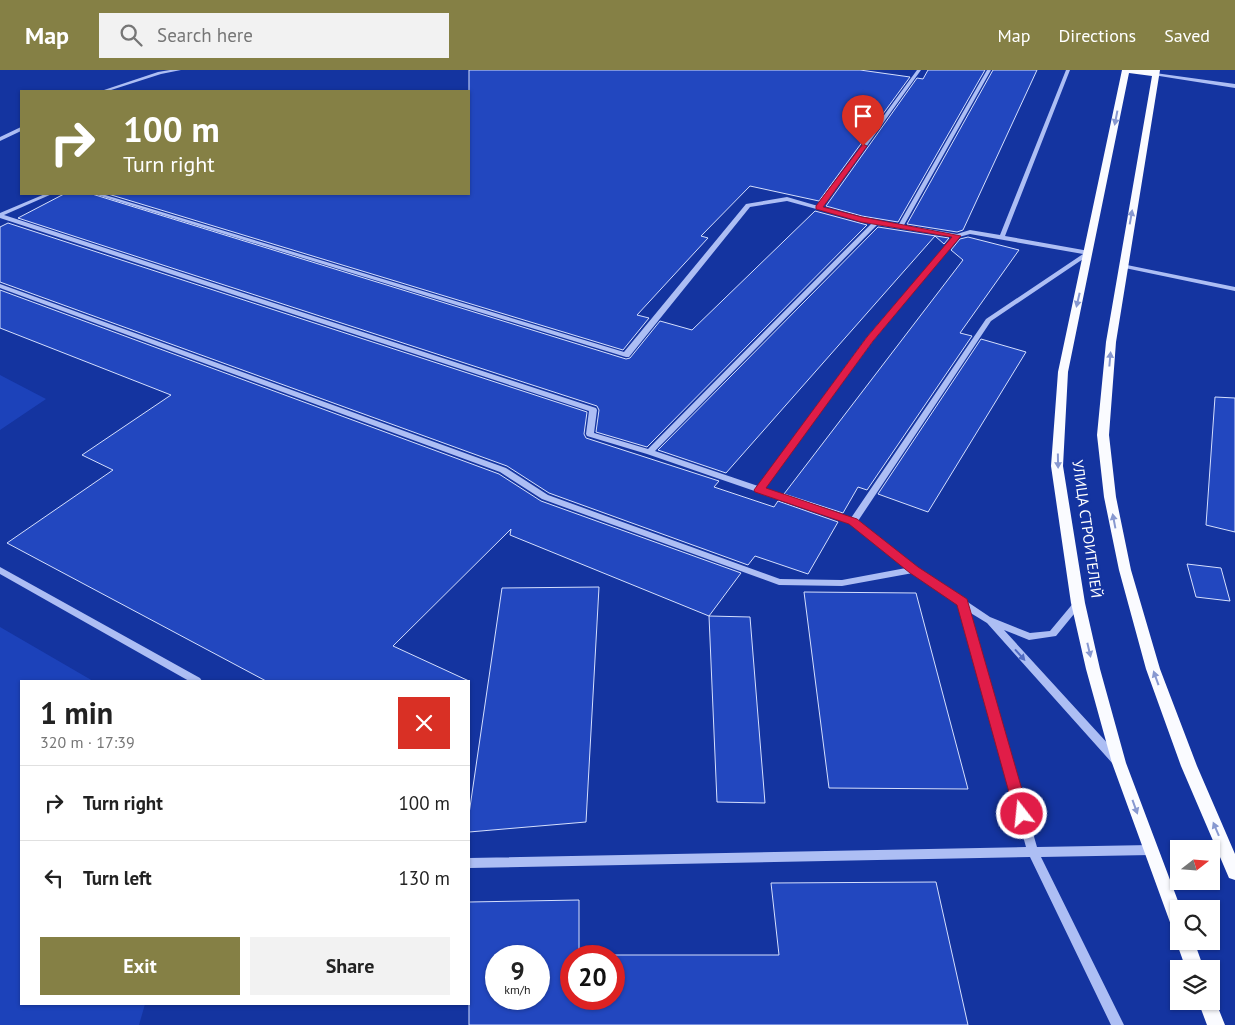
<!DOCTYPE html>
<html lang="en">
<head>
<meta charset="utf-8">
<style>
	:root { --surface:#fff; --page:#f2f2f2; --text:#222; --muted:#767676; --line:#e0e0e0; --accent:#858045 }
	body { margin:0; font-family:"PT Sans",sans-serif; background:var(--page); color:var(--text); height:100vh; display:flex; flex-direction:column; font-size:19px; white-space:nowrap }
	* { box-sizing:border-box; margin:0 }
	p { font-size:16px; color:var(--muted) }
	.icon { flex:none; width:28px; height:28px; fill:none; stroke:currentColor; stroke-width:2; stroke-linecap:round; stroke-linejoin:round }
	.map { position:relative; flex:1; overflow:hidden }
	.details { position:absolute; left:20px; top:610px; width:450px; height:325px; display:flex; flex-direction:column; background:var(--surface); border-radius:0px; box-shadow:0 1px 4px #0004 }
	.details>* { flex:none }
	.banner { position:absolute; left:20px; top:20px; width:450px; height:105px; border-radius:0px; box-shadow:0 1px 4px #0004; background:#858045; color:#fff; overflow:hidden }
	.needle { width:32px; rotate:73deg }
	.fabs { position:absolute; left:1170px; top:770px; display:grid; gap:10px }
	.fabs a { display:grid; place-items:center; width:50px; height:50px; border-radius:0px; background:var(--surface); box-shadow:0 1px 4px #0004; font-size:25px }
	.speed { position:absolute; left:485px; top:875px; display:flex; gap:10px; font-size:25px; font-weight:700; text-align:center }
	.speed>* { display:grid; place-content:center; width:65px; height:65px; border-radius:50%; background:var(--surface); box-shadow:0 1px 4px #0004; line-height:1 }
	.speed small { font-size:12px; font-weight:400 }
	.speed .limit { border:8px solid #d22; background:#fff; color:#111 }
	.pin { position:absolute; display:grid; place-items:center; width:42px; height:42px; color:#fff; margin:-51px -21px; border-radius:50% 50% 50% 0; rotate:-45deg; box-shadow:0 0 5px #0007 }
	.pin .icon { rotate:45deg }
	.me { position:absolute; width:55px; margin:-28px; rotate:344deg; stroke-linejoin:round; filter:drop-shadow(0 0 4px #0008) }
	.turn { display:flex; align-items:center; gap:18px; height:105px; padding:0 20px; font-size:22px }
	.turn .icon { width:65px; height:65px; stroke-width:2.5 }
	.turn b { display:block; font-size:35px; line-height:42px }
	.round { display:grid; place-items:center; flex:none; width:52px; height:52px; border-radius:0px; background:var(--page) }
	.summary { display:flex; align-items:center; justify-content:space-between; height:85px; padding:0 20px }
	h1 { font-size:30px; font-weight:600; line-height:38px }
	.primary-button { display:flex; gap:10px; margin-top:auto; padding:10px 20px }
	.primary-button a { flex:1; height:58px; border-radius:0px; background:var(--accent); color:#fff; font-size:20px; font-weight:600; line-height:58px; text-align:center }
	.primary-button a+a { background:var(--page); color:var(--text) }
	ul { padding:0; list-style:none }
	li { display:flex; align-items:center; gap:15px; height:75px; padding:0 20px; border-top:1px solid var(--line) }
	li div { flex:1 }
	li b { display:block; font-size:19px }
	li em { font-style:normal }
	header { display:flex; align-items:center; gap:30px; box-sizing:border-box; height:70px; padding:0 25px; background:var(--accent); color:#fff }
	header strong { font-size:24px }
	nav { display:flex; gap:28px; margin-inline-start:auto; font-size:18px }
	.search { width:350px; height:45px; background:var(--page); display:flex; align-items:center; gap:12px; box-sizing:border-box; padding:0 18px; border-radius:0px; color:var(--muted); font-size:19px }
	.map>svg:first-child { display:block }
	.green { fill:#1c42ba }
	.building { fill:#2247bf; stroke:#d5dffd; fill-rule:evenodd }
	.lines { fill:none; stroke-linecap:round; stroke-linejoin:round }
	.minor { fill:#adbef4; fill-rule:evenodd }
	.major { fill:#fafbff; fill-rule:evenodd }
	.oneway { fill:#8798d0 }
	.oneway2 { fill:#516bc2 }
	.route { fill:#e11d48; stroke:#92132f }
	.labels { text-anchor:middle; stroke-width:5; stroke-linejoin:round; paint-order:stroke }
	.street-label { font-size:15px; fill:#fff; stroke:#1434a0 }
</style>
</head>
<body>
<header>
<strong>Map</strong>
<div class="search"><svg class="icon" aria-label="search" viewBox="0 0 24 24"><circle cx="10" cy="10" r="6"/><path d="M15 15l6 6"/></svg>Search here</div>
<nav><a>Map</a><a>Directions</a><a>Saved</a></nav>
</header>
<div class="map">
<svg width="1235" height="955" viewBox="0 0 1235 955">
	<rect width="100%" height="100%" fill="#1434a0"/>
	<path class="green" d="M0,305L46,329L0,360Z
		M0,557L93,611H21V934H145L139,955H0Z"/>
	<path class="building" d="M469,0H860L910,7L819,131L750,116L701,166L708,168L637,245L649,248L623,280L108,124H469Z
		M928,0H985L898,152L862,146L826,136L917,8L923,9Z
		M993,0H1037L963,160L957,162L907,154Z
		M64,124H92L626,289L630,288L660,251L692,260L815,141L867,155L647,377L596,362L599,340L597,336L18,148Z
		M8,153L587,342L584,364L586,368L719,411L714,417L774,437L778,431L838,452L808,504L755,486L748,495L549,423L507,396L0,212V157Z
		M878,157L949,168L944,174L935,166L726,403L658,380Z
		M968,167L1019,180L960,263L972,266L867,420L858,417L843,443L784,424L963,190L951,180L960,169Z
		M0,220L499,404L541,431L741,503L709,546L510,465L511,459L393,576L469,611H266L7,473L113,400L82,385L171,325L0,258Z
		M981,269L1026,282L928,442L878,424Z
		M1215,327L1235,328V462L1206,455Z
		M1187,494L1221,498L1230,531L1196,527Z
		M599,517L586,752L469,762V744L502,518Z
		M804,522L916,523L968,719L829,718Z
		M709,546L750,547L765,733L717,732Z
		M936,812L968,955H469V832L579,830V885H779L771,813ZM496,886H539V929H496ZM571,886H614V929H571Z"/>
	<g class="lines">
		<path class="minor" d="M170,0H181L161,4L108,21H101L158,2Z
			M917,0H921L823,137L862,148L899,154L987,0H991L904,155L957,164L970,160L1000,165L1066,0H1070L1005,166L1089,181L1092,183L991,251L858,451L917,498L990,547L1030,563L1050,561L1075,531H1081L1083,533L1056,566L1029,570L1004,560L1121,688L1122,691L1121,694L1117,695L1113,694L987,553L969,542L1037,777L1151,775L1155,777L1157,780L1155,783L1151,785L1041,787L1124,955H1111L1030,787L469,798V788L1026,777L958,534L913,503L842,516L779,515L542,429L500,402L0,218V214L506,398L548,425L780,509L842,510L906,498L850,454L647,384L587,366L586,364L589,341L0,148V143L45,124H52L4,145L596,338L597,340L594,363L648,379L871,154L787,131L750,137L629,287H626L94,124H102L624,282L746,134L787,127L818,136ZM877,155L953,167L867,267L758,416L655,381ZM970,164L1083,184L986,249L851,448L764,419L873,271L959,167Z
			M1155,3L1235,14V18L1153,5V3Z
			M21,57V61L0,71V67Z
			M1122,194L1235,217V221L1120,197V195Z
			M0,497L200,608L202,611H189L0,504Z"/>
		<path class="major" d="M1122,0H1160L1116,272L1109,365L1116,427L1131,500L1160,599L1197,696L1235,784V810L1229,808L1181,696L1146,599L1119,500L1104,427L1097,365L1106,272L1152,6L1129,3L1068,302L1063,396L1085,533L1100,599L1126,693L1181,839H1179V863L1173,860L1171,855L1112,693L1086,599L1071,533L1051,396L1058,302Z
			M1179,866V871H1194L1204,899H1186L1176,871Z
			M1211,924L1213,925L1225,955H1207L1198,931H1211Z"/>
	</g>
	<defs><path id="oneway-solid" d="M-6-.8H1V-3.2L6.5 0L1 3.2V.8H-6Z" transform="scale(1.25)"/></defs>
	<g class="oneway">
		<use href="#oneway-solid" transform="translate(1116 48) rotate(101)"/>
		<use href="#oneway-solid" transform="translate(1131 147) rotate(-80)"/>
		<use href="#oneway-solid" transform="translate(1078 230) rotate(103)"/>
		<use href="#oneway-solid" transform="translate(1110 289) rotate(-85)"/>
		<use href="#oneway-solid" transform="translate(1058 391) rotate(89)"/>
		<use href="#oneway-solid" transform="translate(1114 451) rotate(-101)"/>
		<use href="#oneway-solid" transform="translate(1089 580) rotate(77)"/>
		<use href="#oneway-solid" transform="translate(1156 608) rotate(-110)"/>
		<use href="#oneway-solid" transform="translate(1135 737) rotate(70)"/>
		<use href="#oneway-solid" transform="translate(1216 759) rotate(-113)"/>
	</g>
	<use class="oneway2" href="#oneway-solid" transform="translate(1020 585) rotate(48)"/>
	<path class="route" d="M863,74L867,76L823,137L862,147L961,166L873,271L766,418L857,449L918,497L967,529L1029,744L1027,748L1022,750L1017,748L1015,744L957,535L910,503L849,454L755,422L754,420L867,267L952,167L861,152L816,139V136Z"/>
	<g class="labels">
		<g class="street-label">
			<text transform="translate(1087 459) rotate(82)" y="5">УЛИЦА СТРОИТЕЛЕЙ</text>
		</g>
	</g>
</svg>
<div class="fabs">
<a><svg class="needle" viewBox="-14 -14 28 28"><path d="M0-13l5 13h-10z" fill="#e53935"/><path d="M0 13l5-13h-10z" fill="#767676"/></svg></a>
<a><svg class="icon" aria-label="search" viewBox="0 0 24 24"><circle cx="10" cy="10" r="6"/><path d="M15 15l6 6"/></svg></a>
<a><svg class="icon" aria-label="layers" viewBox="0 0 24 24"><path d="M12 4l9 5-9 5-9-5zM3 14l9 5 9-5"/></svg></a>
</div>
<div class="speed"><div>9<small>km/h</small></div><div class="limit">20</div></div>
<div class="pin" style="left:863px;top:76px;background:#d93025"><svg class="icon" aria-label="arrive" viewBox="0 0 24 24"><path d="M6 21V4h12l-3 4 3 4H6"/></svg></div>
<svg class="me" style="left:1022px;top:744px" viewBox="-20 -20 40 40"><circle r="17" fill="#e11d48" stroke="#fff" stroke-width="3"/><path d="M0-11L8 9 0 5-8 9z" fill="#fff"/></svg>
<div class="banner">
<div class="turn"><svg class="icon" aria-label="right" viewBox="0 0 24 24"><path d="M7 20v-9h11M14 6l5 5-5 5"/></svg><div><b>100 m</b>Turn right</div></div>
</div>
<section class="details">
<div class="summary"><div><h1>1 min</h1><p>320 m · 17:39</p></div><a class="round" style="background:#d93025;color:#fff"><svg class="icon" aria-label="close" viewBox="0 0 24 24"><path d="M6 6l12 12M18 6L6 18"/></svg></a></div>
<ul>
<li><svg class="icon" aria-label="right" viewBox="0 0 24 24"><path d="M7 20v-9h11M14 6l5 5-5 5"/></svg><div><b>Turn right</b></div><em>100 m</em></li>
<li><svg class="icon" aria-label="left" viewBox="0 0 24 24"><path d="M17 20v-9H6M10 6l-5 5 5 5"/></svg><div><b>Turn left</b></div><em>130 m</em></li>
</ul>
<div class="primary-button"><a>Exit</a><a>Share</a></div>
</section>
</div>
</body>
</html>
